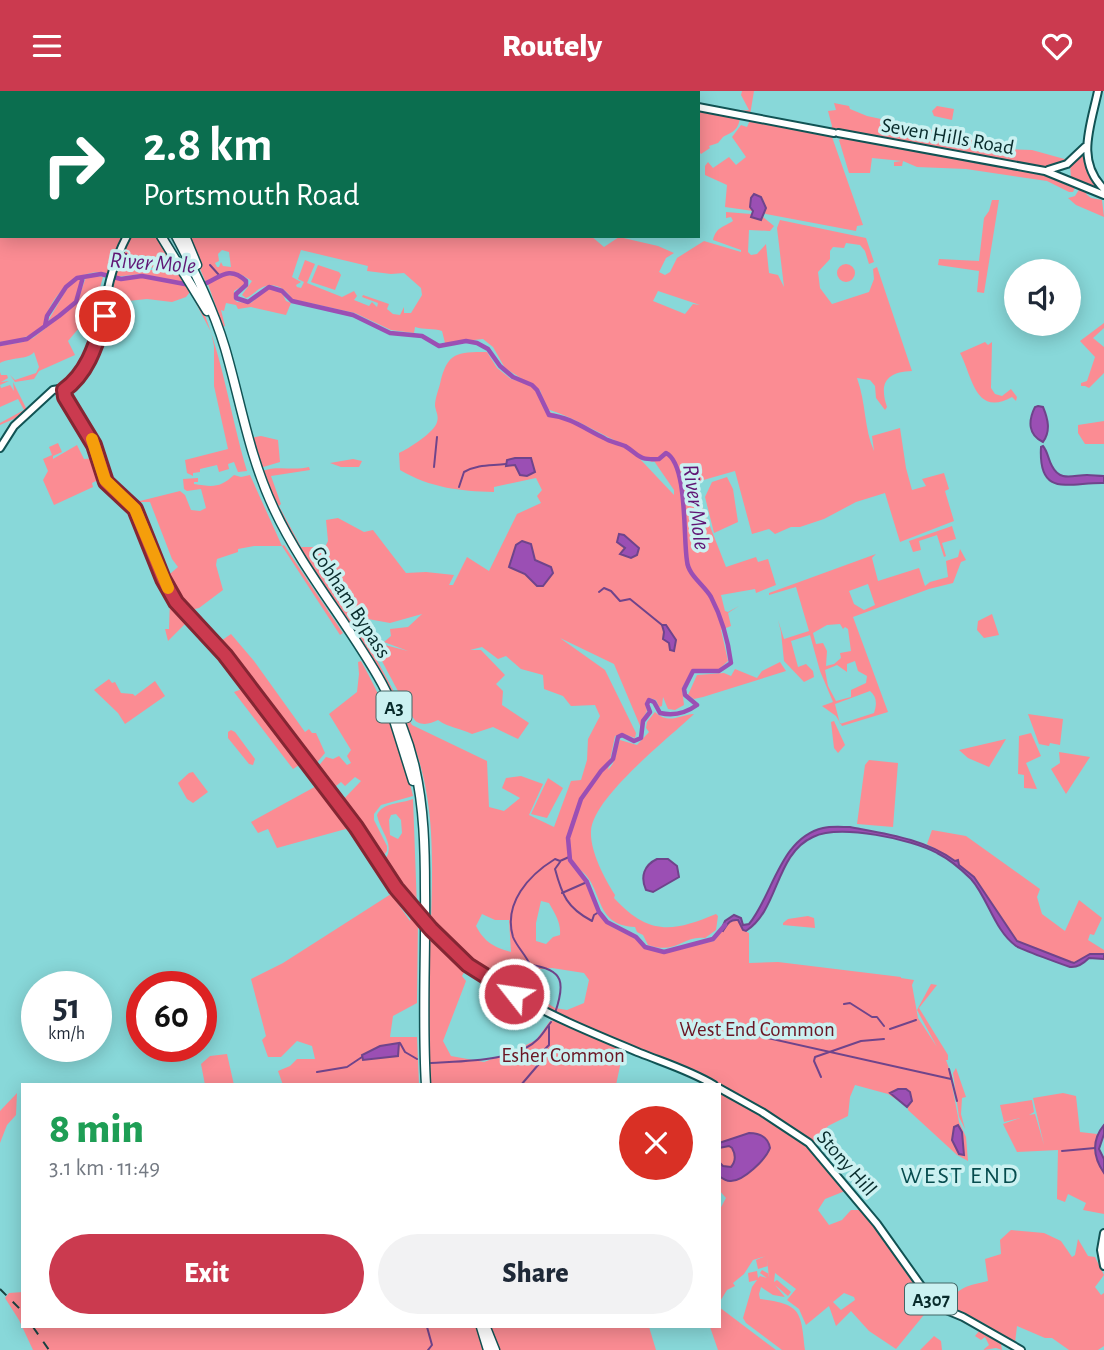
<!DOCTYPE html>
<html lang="en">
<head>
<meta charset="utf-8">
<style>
	:root { --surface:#fff; --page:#f2f2f3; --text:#1f2937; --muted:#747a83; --accent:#cb3a4f }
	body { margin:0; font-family:"Alegreya Sans",sans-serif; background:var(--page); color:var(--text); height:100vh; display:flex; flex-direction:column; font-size:26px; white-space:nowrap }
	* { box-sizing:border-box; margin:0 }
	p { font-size:23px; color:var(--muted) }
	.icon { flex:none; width:38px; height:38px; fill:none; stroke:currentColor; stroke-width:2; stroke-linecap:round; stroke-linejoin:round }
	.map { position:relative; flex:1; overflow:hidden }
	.sheet { position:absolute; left:21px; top:992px; width:700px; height:245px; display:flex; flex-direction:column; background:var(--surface); border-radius:0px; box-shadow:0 4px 18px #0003 }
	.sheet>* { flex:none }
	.guide { position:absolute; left:0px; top:0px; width:700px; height:147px; box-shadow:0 4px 18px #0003; background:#0b6e4f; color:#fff; overflow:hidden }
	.tools { position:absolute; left:1004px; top:168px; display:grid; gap:14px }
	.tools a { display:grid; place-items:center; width:77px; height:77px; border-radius:50%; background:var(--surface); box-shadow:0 4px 18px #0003; font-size:35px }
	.speed { position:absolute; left:21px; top:880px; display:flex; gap:14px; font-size:35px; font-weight:700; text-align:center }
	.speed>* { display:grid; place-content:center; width:91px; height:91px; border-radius:50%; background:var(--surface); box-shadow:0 4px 18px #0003; line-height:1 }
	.speed small { font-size:18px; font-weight:400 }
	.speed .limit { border:10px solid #d22; background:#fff; color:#111 }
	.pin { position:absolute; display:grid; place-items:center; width:60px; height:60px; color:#fff; margin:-30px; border:4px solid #fff; border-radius:50%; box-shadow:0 2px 7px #0007 }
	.me { position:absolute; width:77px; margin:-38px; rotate:300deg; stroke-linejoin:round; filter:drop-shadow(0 0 5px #0008) }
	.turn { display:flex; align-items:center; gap:24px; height:147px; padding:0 28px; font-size:32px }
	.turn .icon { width:91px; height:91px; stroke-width:2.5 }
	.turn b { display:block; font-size:49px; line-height:60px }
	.round { display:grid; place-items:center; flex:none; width:74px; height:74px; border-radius:37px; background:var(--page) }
	.head { display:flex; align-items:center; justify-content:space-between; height:119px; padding:0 28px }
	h1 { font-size:42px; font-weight:800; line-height:52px; color:#1e9e55 }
	.cta { display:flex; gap:14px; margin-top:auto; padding:14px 28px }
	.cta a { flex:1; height:80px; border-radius:42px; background:var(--accent); color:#fff; font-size:28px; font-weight:800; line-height:80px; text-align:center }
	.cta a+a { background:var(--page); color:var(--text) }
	header { display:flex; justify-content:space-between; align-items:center; height:91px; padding:0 28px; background:var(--accent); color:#fff; font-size:32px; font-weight:800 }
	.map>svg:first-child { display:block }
	.green { fill:#fb8c93; fill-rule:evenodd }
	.water { fill:#9b4fb4; stroke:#6f448b; stroke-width:2 }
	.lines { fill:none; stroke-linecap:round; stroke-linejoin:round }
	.stream { stroke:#6f448b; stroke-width:2 }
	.river { stroke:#9b4fb4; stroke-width:4.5 }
	.major-casing { stroke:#115354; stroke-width:10 }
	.highway-casing { stroke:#115354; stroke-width:11 }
	.major { stroke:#fff; stroke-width:6 }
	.highway { stroke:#fff; stroke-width:8 }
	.rail { stroke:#194242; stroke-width:2; stroke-dasharray:9 9; stroke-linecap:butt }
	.major-bridge-casing { stroke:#115354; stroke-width:10; stroke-linecap:butt }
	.major-bridge { stroke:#fff; stroke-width:6 }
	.route-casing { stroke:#842633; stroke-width:18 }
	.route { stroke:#cb3a4f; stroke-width:12 }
	.slow { stroke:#f59e0b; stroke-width:12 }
	.labels { text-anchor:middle; stroke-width:7; stroke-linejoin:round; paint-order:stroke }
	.shield { fill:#cbf1f1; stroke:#426666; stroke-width:2 }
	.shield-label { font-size:19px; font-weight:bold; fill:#082b2b }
	.street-label { font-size:21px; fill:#082b2b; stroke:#cbf1f1 }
	.park-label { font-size:21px; fill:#6b1624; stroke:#cbf1f1 }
	.water-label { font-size:23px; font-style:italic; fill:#601675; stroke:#cbf1f1 }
	.quarter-label { font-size:24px; letter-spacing:2px; fill:#064c4e; stroke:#cbf1f1 }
</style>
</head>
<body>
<header><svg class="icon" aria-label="menu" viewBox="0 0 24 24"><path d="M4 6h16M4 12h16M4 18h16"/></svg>Routely<svg class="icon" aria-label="heart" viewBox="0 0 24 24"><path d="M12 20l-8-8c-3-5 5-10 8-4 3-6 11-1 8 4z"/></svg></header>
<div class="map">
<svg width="1104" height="1259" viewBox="0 0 1104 1259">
	<rect width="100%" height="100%" fill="#88d8d9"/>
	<path class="green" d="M0,0L41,2H2V145H125L110,183C79,173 47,207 44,235C30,247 17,249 0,251Z
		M357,0L594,2H357Z
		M742,0H754L750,24L739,20L749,19L741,4Z
		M834,12L849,15L850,18L867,25L965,46L1004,58L1032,59L1068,69L1046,77L830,40L832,35L828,20L836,19Z
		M937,15L954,18L952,29L934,25L932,20Z
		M698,18L740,27C738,40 732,41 723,46L718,52L709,55L710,57L701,63L698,59Z
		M750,29L832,46L863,134L857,135L856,140L766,123L764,122L766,117L763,108L754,103L752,104L753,120L725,116L727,94L705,84V75L708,71L713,77L729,66L736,74L746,66L732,46L741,34L747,36Z
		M844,46L1047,82L1076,94L1073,101H1069L1047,90L966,78L917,76L903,70L902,75H894V71L902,70L872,67L870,82H849L839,49Z
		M1080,64L1085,65L1096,91L1094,96L1077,92L1071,86L1070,74Z
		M1080,97L1088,99L1086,103L1091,107L1102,109L1104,126L1076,114L1068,107L1075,105Z
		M992,109H999L984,202L977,201L979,180L938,174L939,168L979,170L984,127L989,120Z
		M726,121L751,123L762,128L763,126L774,135L770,140L749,139L748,161L751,164L757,163L766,153L769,182L778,184L784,196L777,137L780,129L866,147L874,171L869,173L865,160L860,154L846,152L844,157L833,156L830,160V168L818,181L820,197L832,213L869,201L874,188L873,178L877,176L912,280C886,281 879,292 887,316L885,319L876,307L875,295L870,289L857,287C866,311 864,338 874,360L872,345L900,337L906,377L912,399L926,395L922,388L944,382L949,398L945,400L954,430L900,451L885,402L856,411L824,428L800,436H791L775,443L769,438L752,443L735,380L693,392L726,476L756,466L758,471L768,468L776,494L756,502L755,498L721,504L725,520L728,521L739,515L728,522L731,535L721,539L728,570L719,578H693L682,597L684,614L675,619L668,618L663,606L662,615L659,616L656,609L649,607L645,612L647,620L642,629L641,637L614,573L560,547L605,579L636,642L635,647L624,643L615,645L608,679C618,668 615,661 620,649L637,654L649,641L646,637L647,631L655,621C669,634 679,624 694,623C669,647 593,706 591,740C590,760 604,787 615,804L614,807C649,845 673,841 716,823L718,825L716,839L705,847C683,844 677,864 648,854L643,844L637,841L635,836C592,834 605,796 579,778L600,824L610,835L636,848L644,857L665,862L714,850L729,831L738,829L743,839L749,842V872L778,871L901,886V887L914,889L912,894L918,927L937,956L917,919L931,893L937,894L919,917L948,964V969H946L953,988L940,986L951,989L959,1031L966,1046L968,1070L957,1064L908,1019V1016L888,1003L855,994L850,1006L848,1025L828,1035L815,1056L764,1020L717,991L562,925L540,920L525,935L528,925L526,906L463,867L431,833C432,791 434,747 427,705C418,645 386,589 353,540L364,534L367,537L366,549L412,634L487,670L489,716L504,720L520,707L502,697L506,687L521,685L543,693L529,724L554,736L571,690L581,689L587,669L588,648L600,625L595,614L571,615L563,605L544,598L543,584L521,578L506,565L498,568L482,556L470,559H481L505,584L496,593L503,600L502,614L529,632L518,648L493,636L472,643C460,637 449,637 438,629C431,632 425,635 417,631C412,629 378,561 371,550L373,544L385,554L408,560L384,551L391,545L390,538L408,536L422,523L390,532L368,528L354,533L351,537L298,457L262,380C278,374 292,380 309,376L310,379L271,385L281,413L279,415L301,456H325L328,450L326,429L338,427L364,441L373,439L406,482L426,481L454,484L449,494H453L467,466L489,480L517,423L541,412L537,405L542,399L536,387L494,396V401C459,400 431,397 400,379L399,362C408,358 435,341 437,331C439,325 436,321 435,315C435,308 438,300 440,293C447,261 457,261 487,261L497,277L511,288L532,294L537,299L545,319L575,331L628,358L629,356C601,344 576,327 547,318L540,299L505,277L493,256L483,248L445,252L442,240C433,237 425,239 415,236L414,242L391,239L355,222L292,208C286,197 273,190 261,197C255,200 252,205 246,207L242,204L252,190L242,184L231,181L219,183L206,192L186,145H591L604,156L619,146L658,155L674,162L666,167L659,181L665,184L670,181L677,167L704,150L741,161V159L713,149C716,136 724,136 733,130L731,126L726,127ZM222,159L229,161L231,176L223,175L221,171L219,176H217L215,172L219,170L218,163ZM301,159L368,175L367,180L391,183L404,182L421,197L422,204L411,222H404V216L400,224L393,223L387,218L389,213L363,204L362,206L378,212L377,216L372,211L369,215L354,209L357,205L354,200L342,206L307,192L315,173L305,169L298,188L304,191L301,197L297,196L296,194L301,191L292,186ZM658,200L700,214L693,213L685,223L653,210ZM642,366L652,371L654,370L674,399V404L640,368ZM541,810L549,812C555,823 561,831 560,844L553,846L546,853L536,850V832ZM482,823L495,829H509L511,861C494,856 485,852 476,835ZM552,877L584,882L589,889L584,912L567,919L555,917L544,910L536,893L539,878Z
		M130,145H157L177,176L129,177V170L118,168Z
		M837 182a9 9 0 1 1 18 0a9 9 0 1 1-18 0Z
		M318,174L339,181L341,184L335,199L311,191Z
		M116,176L149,179H180L188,193L141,183L114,186Z
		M225,184L237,185L244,190V194L234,200V208L237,211L251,212L265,200L272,197L282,202L286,210L291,212L286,224L251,216L238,218L236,214L226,212L224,220L221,219L225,235L223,236L208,193Z
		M94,185L103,186L99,200L105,218L99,240L91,236L79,237L68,250L75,264L39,280L34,288L15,291L10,284L15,289L36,282L39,276L34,261C28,269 10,266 0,272V255L23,251L33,247L69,219L78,209L86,186Z
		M141,186L191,196L195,201C222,258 229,320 247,380L238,381L234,371L228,373L229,378L219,381L217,374L200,378V381L193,382V385L187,382L185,369L228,358L214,295V255L211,241L190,201L186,206L172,211L147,208L128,210L115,207L113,204L114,188L122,189Z
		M78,188H81L75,211L63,221L48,230L68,196Z
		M1104,232V237L1093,247L1104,256V282L1089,297L1085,295H1081V292L1087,290L1095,266L1080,250Z
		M985,251L988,254L992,251L991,297L995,303L1002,305L1011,298L1017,306L1016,310L1012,306C975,327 972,284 960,262Z
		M0,281L1,284H7L8,287L1,291L9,290L0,294L1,297L10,294L14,300L13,291L27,319L25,323L0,334V332L24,319L18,308L0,316Z
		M1104,330V353H1085L1078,342V334Z
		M261,345L278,349L280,371L260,377L250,347Z
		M58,352L62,361L53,365V368L77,354L84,368L96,367L102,387L92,392L93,396L54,414L43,389L48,380L43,368L52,364L49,356Z
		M353,368L362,370L359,376H341L330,372Z
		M234,384L241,386L250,384L282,455L284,454L343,542L340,544L282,455H254L238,458V461L217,468L216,474L223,499L199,517L187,520L172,501L165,487L178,476L172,468L150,411H136L180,400L185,404L191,419L200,420L206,417L201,398L187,400L184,398L183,388L198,387V391H194V393C213,396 220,397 234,384Z
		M727,386L733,398L738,431L714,442L705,406L712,391Z
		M952,435L956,448L942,452L946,465L944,466L937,444L919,450L921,459L913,461L909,450Z
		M960,458L966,469L961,471L953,492L929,498L853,526L888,621L842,635L836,625L822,615L833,611L820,580L810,544L791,550L798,576L806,573L813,580L814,586L804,591L784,570L781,541L778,529L784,548L809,540L796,496L769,504V502L876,463L872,467L878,490L919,477L925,495L930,491L948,486L946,470L958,466ZM868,493L875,514L864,519L854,513L849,500ZM840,533L843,538L845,536L848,538L851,560L840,562L841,567L834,573L826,575L827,560L823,552L816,553L813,542L827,534ZM855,570L858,580L867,585L866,592L851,599V606L836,610L828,595L825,579L837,574L847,581V573ZM870,600C877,606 877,613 874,622L840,633L835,613Z
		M170,508L189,529L168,550L165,538H169Z
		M992,523L999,544L984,547L977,539L978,530Z
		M231,543L254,570L305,641L309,638L312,642H316L325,662L314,675L304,671L293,678L234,601L250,595L218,552Z
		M361,570C387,617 400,652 413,705L381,714L374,723V729L387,755V760L381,768L340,712L361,690L355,686L345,695L341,691L331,699L316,678L326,666L333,668L339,665L347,674L351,672L347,665L351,659L329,623L357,601L359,583L358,571Z
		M780,571L786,580L703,606L694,608L688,604L697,584L724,582L731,585L735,578L757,587L762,580Z
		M109,588L112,592L115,591L121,602L133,603L135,605L155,590L165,605L125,633L118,622L94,599Z
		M1028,623L1063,628L1060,654L1050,652L1049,655L1039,653Z
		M834,630L845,654L838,662L834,657L831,631Z
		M231,639L235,641L255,668L253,674L249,673L228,647V641Z
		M1031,642L1041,665L1026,672L1037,698L1024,697V684L1018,683L1019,645Z
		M1006,648L989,676L968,667L959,659Z
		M1059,661L1090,666L1066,703L1051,678L1060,672Z
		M869,669L898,672L893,736L857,733L865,674Z
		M193,681L208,701L193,712L187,708L178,692L189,682Z
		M548,687L563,697L547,727L531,723Z
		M320,693L353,736L277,757L268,738L258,742L251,731Z
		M413,708L417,817L382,773C398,754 381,744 377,724C383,711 401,713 413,708ZM396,723L401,729L402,742L398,748L390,744L389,729L391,724Z
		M932,739L966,745L1040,798L1037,806L1042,823L1065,840L1079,809L1102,827L1094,844L1090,843L1088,849L1104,859V863C1086,863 1083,871 1071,871L1017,850L974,786L951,767L927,753Z
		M396,800L418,827L417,912L393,925L390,946H417L419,994H283L278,980L290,975L297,968H315L312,955L297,950L281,966H268L262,949L266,945L251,888L283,872L391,803L410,830L411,825L398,803L394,801Z
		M808,825L814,827L815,837L783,834V832L788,828Z
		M427,837L467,876L462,885L466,890L443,950L451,965L484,971L514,960L536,949L550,930L555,929L624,956L616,994H429Z
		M227,963L234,994H205L201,973L210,965Z
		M956,977L966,1006L962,1007L961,1023L965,1038L959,1026L953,982Z
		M719,999L803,1049L845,1100L825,1108L818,1119L829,1134L842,1129L851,1119H862L932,1214L896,1258L869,1240L851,1220L836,1235L829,1215L806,1234L799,1218L787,1209L796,1198L775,1182L774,1191L777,1189L791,1201L788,1205L775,1194L785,1206L773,1204L761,1196L759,1203L760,1208C801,1213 801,1220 805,1259H782L746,1232L743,1227L752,1196L757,1189L749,1191L748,1182L757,1180L758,1187L760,1185L767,1187L760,1182L762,1179L769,1183V1187L767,1167L768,1175L758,1178L756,1169L766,1165L753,1169L744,1183L733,1192L735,1195L727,1199L719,1212V1120L726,1107L719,1099ZM844,1202L854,1206L855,1209L841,1219L833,1211Z
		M17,1002L16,1024L7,1034L0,1052V1020Z
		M1063,1002L1076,1005L1080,1041L1097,1043L1094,1059L1104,1082V1123L1083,1119L1086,1112L1068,1103L1065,1111L1057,1108L1058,1059L1017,1061L1003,1033L1020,1027L1004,1031L1000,1014L1032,1009L1034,1021L1029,1024L1035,1023L1044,1054L1033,1007Z
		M1011,1139L1044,1142L1061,1150L1072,1166L1075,1164L1078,1148L1088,1165L1095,1166L1104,1184L1095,1196L1101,1204L1104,1202V1255L1098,1259H1069L1052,1247H1045L1017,1235L1015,1252L980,1230L940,1214L950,1216C953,1196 971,1194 988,1190L985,1168L1001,1163L1000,1149Z
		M23,1201V1236H476L483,1259H33L19,1229L5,1207L9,1202Z
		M719,1216L776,1259H718L710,1236H719Z
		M949,1224L964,1229L1018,1259H1012L1001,1253L1002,1259L996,1257L983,1259L989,1254L985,1246L981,1249L975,1245L979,1240Z
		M489,1236H649L656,1259H498Z
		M934,1245L941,1250L942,1259H920Z"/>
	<path class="water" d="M754,103L761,106L766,117L761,129L751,126L753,120L750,116L751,107Z
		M1038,315L1043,316C1048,328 1051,340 1043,351C1028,344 1028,330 1035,316Z
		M1043,355C1048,361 1048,368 1052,375C1060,391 1073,384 1087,384C1093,384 1098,385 1104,385V392C1070,391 1038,408 1041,356Z
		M515,367H531L535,381L527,385L520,384L515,374L506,375L507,369Z
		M619,443L624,444L639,457L637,464L631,467L620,463L625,457L617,451Z
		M522,450L531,453L535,469L551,476L553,482L543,495H537L525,483L509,476L516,454Z
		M662,534H666L676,549L674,560L670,559L669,552L663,548L664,541Z
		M850,736C887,743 925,748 955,770L958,769L959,774L974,786L1017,850L1071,871L1074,872L1090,863H1104V868L1089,867C1084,872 1078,877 1070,876C1064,874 1020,858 1016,855C994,839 988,807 971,788C962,779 949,768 937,762C912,748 840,733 813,746C775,763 779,819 746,840L743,839L738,829C729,828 727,834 723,840L721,839L725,830L734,824L741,827L743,834L749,833C773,804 780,747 823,737C831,735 842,736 850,736Z
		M657,768H668L677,775L679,786L653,801L646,799C640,786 644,774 657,768Z
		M399,952L398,965L363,969L362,964L380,955Z
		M898,998H906L910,1001L912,1010L907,1016L890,1002Z
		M958,1034L962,1041L964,1064L959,1063L952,1049L954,1036Z
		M1104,1034V1043L1099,1058L1104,1068V1082C1093,1066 1091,1050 1104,1034Z
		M749,1042C759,1042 768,1046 770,1057C766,1068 743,1091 730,1090C726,1090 723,1088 719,1085V1071L723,1075L731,1076C736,1070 736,1064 732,1057L729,1055L719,1057V1052Z"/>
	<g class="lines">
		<path class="stream" d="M210,174L219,184
			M434,376L437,346
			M459,396L464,381C479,373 490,375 506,373
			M599,501L604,497L611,500L620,510L630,508L662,534
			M560,771L555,778C562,804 567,817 592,830L594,824L599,821
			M562,802L587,791
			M844,913L850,912L872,926H877L884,935
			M555,922C565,893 565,878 530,874C526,864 517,856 513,846C503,812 529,784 555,768L560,770L569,766
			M890,938L916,929
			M750,943L951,988
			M400,952L405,961L417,968
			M431,972C461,970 516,971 538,948C543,943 547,936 551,931
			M949,978L957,1010
			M317,981L347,976L362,966
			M821,986L814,970L815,966L861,950L884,948
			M521,994L544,967L545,958L549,954V935
			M1062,1060L1095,1057
			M427,1236L432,1254L428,1259"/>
		<path class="river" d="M202,194C219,188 228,173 246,190V194L236,203V207L248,211L269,196L282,200L292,210L353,224L390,242L422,245L439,255L466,250L477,252L488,258L500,275L513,286L532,294L537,299L549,324C570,326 585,338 604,347C610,351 618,352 625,355C641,365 637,369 659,368L666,362C688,373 683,447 687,470C688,484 704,494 711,506C722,527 728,549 731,572L719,580H693L684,598L685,604L697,614C686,622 673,625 660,622L654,611L649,609L647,613L650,621L643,630L641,647L634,650L622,644L618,646L613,668L601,680L581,708L568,747L570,769L587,791L599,821L607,831L636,846L645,856L664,861L713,848L725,834
			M45,235L47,225L66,196L77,187L101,183L121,188L142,185L190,194
			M0,253L27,248L59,225L76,211L83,186"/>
		<defs>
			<path id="major" d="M617,0L631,2
				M1098,0C1091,34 1075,70 1104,98
				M186,2L187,0
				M698,16L834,42
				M838,42L1045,80L1104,104
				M1048,79L1067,73L1085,56
				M107,216C104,199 118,162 127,145
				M58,298L64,302L70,316L95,353L105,389L135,418L171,504L214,551L255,603L356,736L387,784L417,821
				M67,305C68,294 81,283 87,273C98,254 102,232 110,211
				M0,357L14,335L53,299L59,298
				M431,838C488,901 564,930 640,962C665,972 691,980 714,994
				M719,997L762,1021L809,1052L877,1133L929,1206L939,1216L963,1226L1021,1259
				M1104,1142L1101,1159L1104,1175"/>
			<path id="highway" d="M90,0V2
				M97,0L98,2
				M161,145L207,220
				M176,145C195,181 213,217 225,257C241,312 249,365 274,418C316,508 393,577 415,677C424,717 425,758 425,798C426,863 422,929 426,994
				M185,145L197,174
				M393,626L413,690
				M481,1236L488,1259
				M487,1239L495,1259"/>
		</defs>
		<use href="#major" class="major-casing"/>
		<use href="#highway" class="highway-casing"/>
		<use href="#major" class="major"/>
		<use href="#highway" class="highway"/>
		<path class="rail" d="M0,1198L23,1221
			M33,1236L49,1259"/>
		<defs>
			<path id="major-bridge" d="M417,821L431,838"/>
		</defs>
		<use href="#major-bridge" class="major-bridge-casing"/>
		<use href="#major-bridge" class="major-bridge"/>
	</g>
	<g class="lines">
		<defs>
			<path id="route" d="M105,225C96,253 88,282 64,299L65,306L94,354L106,391L135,418L163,488L176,511L225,564L356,736L396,797L431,838L468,874L514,903"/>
		</defs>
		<use href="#route" class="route-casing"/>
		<use href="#route" class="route"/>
		<path class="slow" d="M92,348L105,389L135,418L168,497"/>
	</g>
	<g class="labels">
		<g class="shield">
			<rect x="376.5" y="600.5" width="35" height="31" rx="5"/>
			<rect x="905" y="1192.5" width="52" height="31" rx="5"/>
		</g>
		<g class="shield-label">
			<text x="394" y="623">A3</text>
			<text x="931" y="1215">A307</text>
		</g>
		<g class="street-label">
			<text transform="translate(948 45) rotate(10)" y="7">Seven Hills Road</text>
			<text transform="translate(351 511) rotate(57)" y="7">Cobham Bypass</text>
			<text transform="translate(847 1072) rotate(49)" y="7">Stony Hill</text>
		</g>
		<g class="park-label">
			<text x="757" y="945">West End Common</text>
			<text x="563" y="971">Esher Common</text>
		</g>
		<g class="water-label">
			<text transform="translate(153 171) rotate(4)" y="8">River Mole</text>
			<text transform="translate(697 416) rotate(82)" y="8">River Mole</text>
		</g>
		<g class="quarter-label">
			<text x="960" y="1092">WEST END</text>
		</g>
	</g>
</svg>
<div class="tools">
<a><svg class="icon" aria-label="sound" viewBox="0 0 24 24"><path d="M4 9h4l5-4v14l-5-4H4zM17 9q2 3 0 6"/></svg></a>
</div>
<div class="speed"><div>51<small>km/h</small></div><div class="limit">60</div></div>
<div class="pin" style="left:105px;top:225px;background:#d93025"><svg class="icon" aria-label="arrive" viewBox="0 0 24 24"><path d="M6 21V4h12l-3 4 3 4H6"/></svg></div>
<svg class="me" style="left:514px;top:903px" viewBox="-20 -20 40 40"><circle r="17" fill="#cb3a4f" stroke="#fff" stroke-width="3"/><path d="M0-11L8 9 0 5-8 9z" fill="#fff"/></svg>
<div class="guide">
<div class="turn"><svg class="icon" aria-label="right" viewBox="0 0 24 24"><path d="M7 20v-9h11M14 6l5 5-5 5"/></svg><div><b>2.8 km</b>Portsmouth Road</div></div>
</div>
<section class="sheet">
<div class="head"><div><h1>8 min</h1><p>3.1 km · 11:49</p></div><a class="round" style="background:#d93025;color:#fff"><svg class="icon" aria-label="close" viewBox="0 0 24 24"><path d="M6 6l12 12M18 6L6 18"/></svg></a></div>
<div class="cta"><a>Exit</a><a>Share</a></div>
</section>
</div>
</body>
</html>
